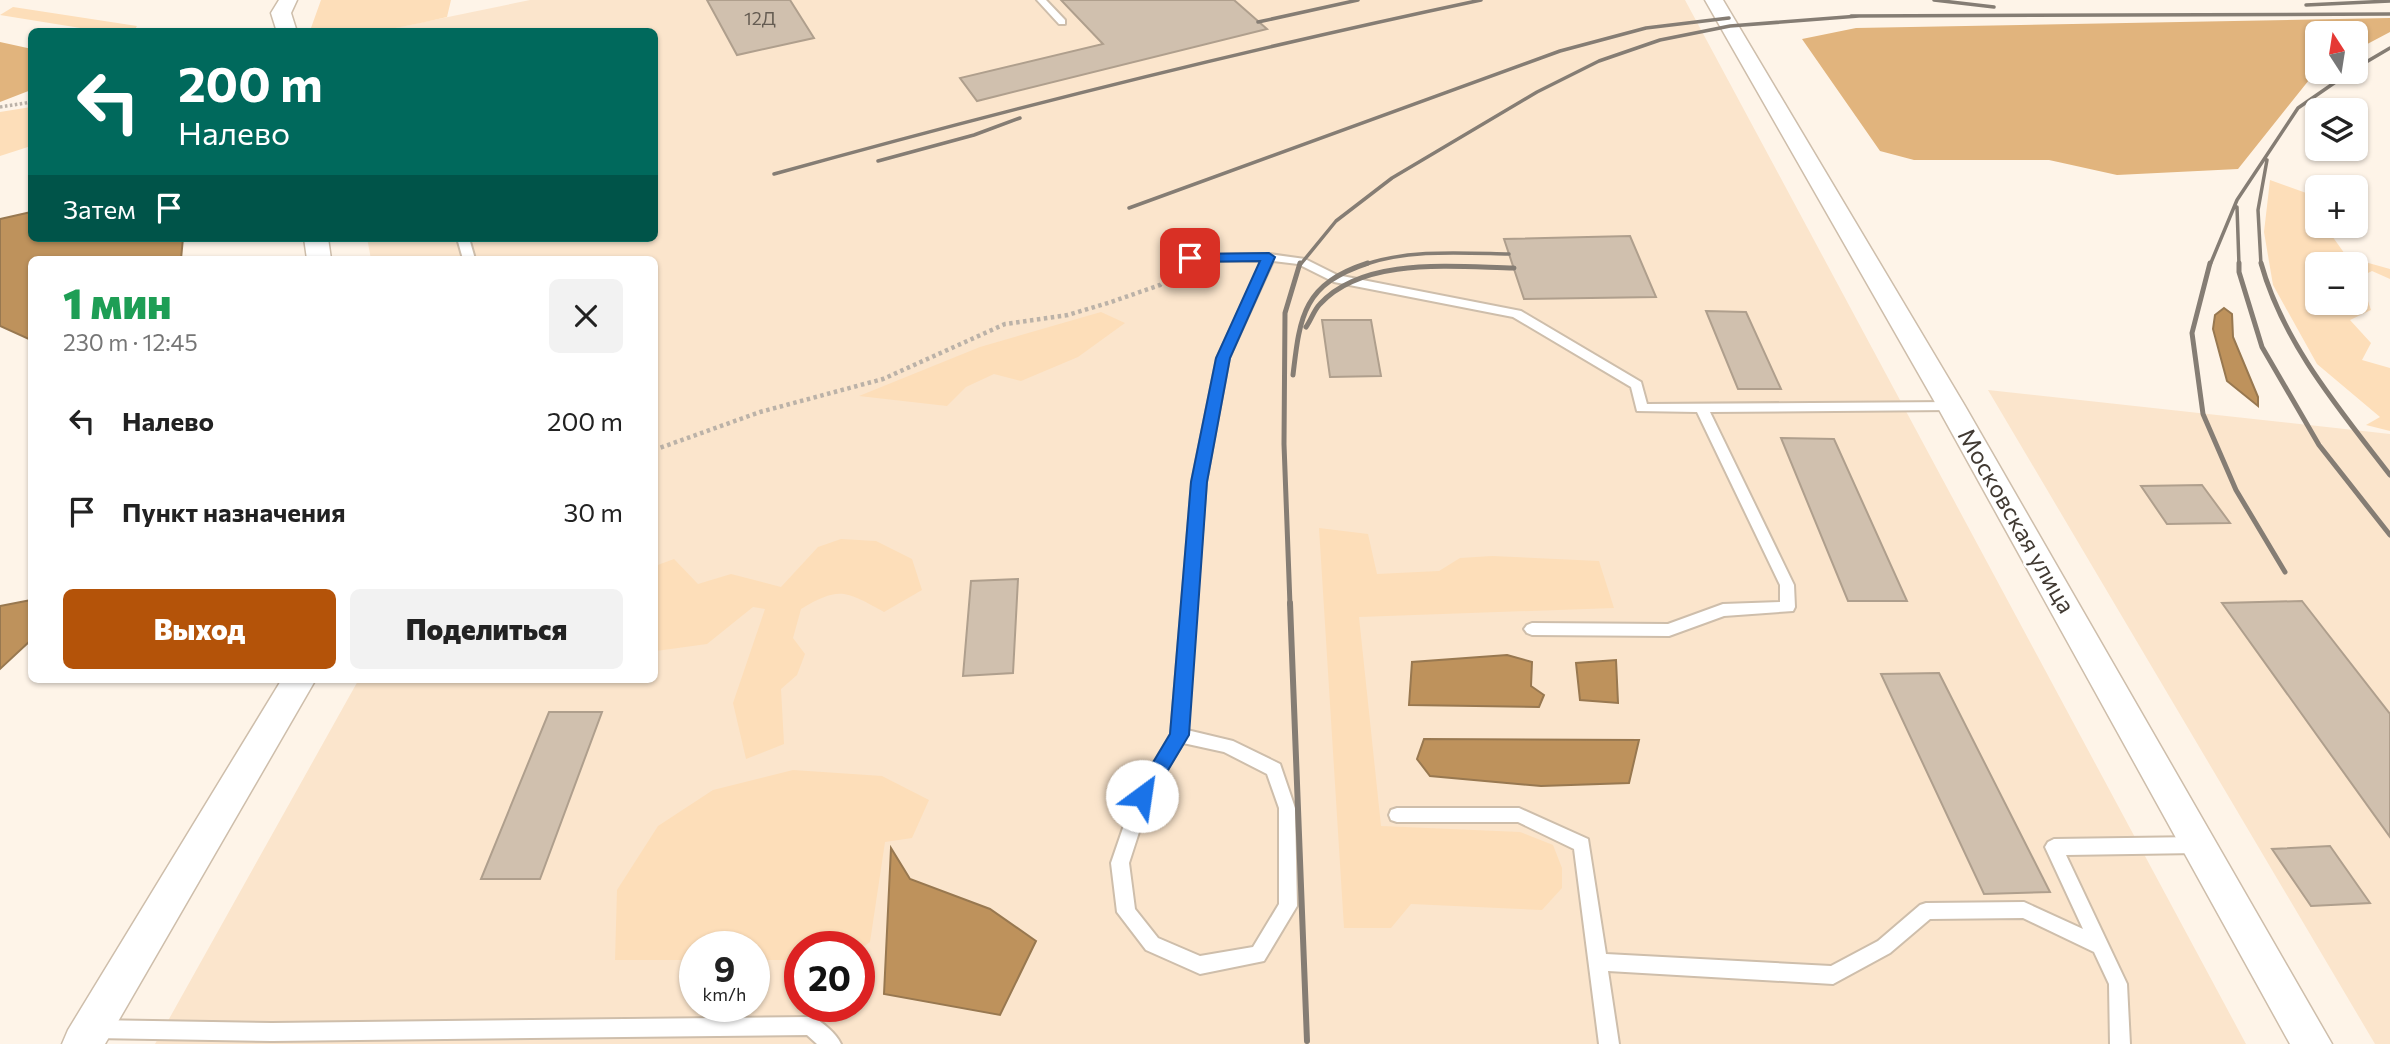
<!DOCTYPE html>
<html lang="ru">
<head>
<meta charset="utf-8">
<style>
	:root { --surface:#fff; --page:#f2f2f2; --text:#222; --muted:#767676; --accent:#b45309 }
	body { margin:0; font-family:Commissioner,sans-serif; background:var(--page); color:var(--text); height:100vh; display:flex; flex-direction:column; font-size:26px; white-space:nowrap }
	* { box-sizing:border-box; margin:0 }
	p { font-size:23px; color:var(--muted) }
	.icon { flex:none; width:38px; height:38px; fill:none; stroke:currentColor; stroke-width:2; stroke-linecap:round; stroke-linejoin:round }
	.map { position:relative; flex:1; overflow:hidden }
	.panel { position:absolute; left:28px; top:256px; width:630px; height:427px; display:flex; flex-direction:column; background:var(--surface); border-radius:10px; box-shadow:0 2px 5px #0004 }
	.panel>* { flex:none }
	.banner { position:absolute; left:28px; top:28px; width:630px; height:214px; border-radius:10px; box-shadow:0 2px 5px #0004; background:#00695c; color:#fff; overflow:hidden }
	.needle { width:46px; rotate:348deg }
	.fabs { position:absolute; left:2305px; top:21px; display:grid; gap:14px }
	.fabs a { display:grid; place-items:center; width:63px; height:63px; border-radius:10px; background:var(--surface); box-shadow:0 2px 5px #0004; font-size:35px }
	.speed { position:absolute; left:679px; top:931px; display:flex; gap:14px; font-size:35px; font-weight:700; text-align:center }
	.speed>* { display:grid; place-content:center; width:91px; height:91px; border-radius:50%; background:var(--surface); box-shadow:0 2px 5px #0004; line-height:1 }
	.speed small { font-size:18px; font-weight:400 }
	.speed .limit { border:10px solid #d22; background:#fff; color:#111 }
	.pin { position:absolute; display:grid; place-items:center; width:60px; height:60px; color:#fff; margin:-30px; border-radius:14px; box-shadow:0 4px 10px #0006 }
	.me { position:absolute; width:77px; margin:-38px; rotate:31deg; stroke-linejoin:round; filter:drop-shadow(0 0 5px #0008) }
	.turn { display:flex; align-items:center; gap:24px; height:147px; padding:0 35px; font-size:32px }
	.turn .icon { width:91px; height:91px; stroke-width:2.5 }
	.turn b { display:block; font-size:49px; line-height:60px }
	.then { display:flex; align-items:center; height:66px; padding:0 35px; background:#0003; gap:14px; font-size:26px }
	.round { display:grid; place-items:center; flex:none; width:74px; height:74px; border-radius:10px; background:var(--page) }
	.overview { display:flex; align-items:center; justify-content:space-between; height:119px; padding:0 35px }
	h1 { font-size:42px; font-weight:800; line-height:52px; color:#1e9e55 }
	.primary-button { display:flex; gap:14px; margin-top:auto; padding:14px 35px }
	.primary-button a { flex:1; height:80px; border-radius:10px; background:var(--accent); color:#fff; font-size:28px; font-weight:800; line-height:80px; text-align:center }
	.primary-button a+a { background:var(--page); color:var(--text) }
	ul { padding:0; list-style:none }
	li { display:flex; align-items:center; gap:21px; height:91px; padding:0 35px }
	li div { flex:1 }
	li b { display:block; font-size:26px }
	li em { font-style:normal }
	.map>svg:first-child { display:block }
	.built { fill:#fbe5cc; fill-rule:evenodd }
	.green { fill:#fddeb9; fill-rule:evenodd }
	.forest { fill:#e1b47d }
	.water { fill:#be925c; stroke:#987850; stroke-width:2 }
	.building { fill:#d0c0ae; stroke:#af9f8d; stroke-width:2 }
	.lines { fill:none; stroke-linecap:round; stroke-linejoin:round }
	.lane-casing { stroke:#cebeab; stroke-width:4 }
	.street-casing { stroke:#cebeab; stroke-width:3 }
	.path-far1 { stroke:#bbb2a8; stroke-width:3.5; stroke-dasharray:2.5 2.5; stroke-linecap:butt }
	.path { stroke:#bbb2a8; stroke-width:4.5; stroke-dasharray:3.5 3.5; stroke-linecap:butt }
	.lane { fill:#fff; fill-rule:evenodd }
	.street { fill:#fff; fill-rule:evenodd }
	.rail-far2 { stroke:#857d74; stroke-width:3.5 }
	.rail-far1 { stroke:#857d74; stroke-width:5 }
	.rail { stroke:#857d74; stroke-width:6 }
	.route { fill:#1a73e8; stroke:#114b97; stroke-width:2 }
	.labels { text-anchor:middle; stroke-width:5; stroke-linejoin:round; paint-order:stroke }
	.far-number-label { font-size:18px; fill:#655c52 }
	.street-label { font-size:24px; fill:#413a33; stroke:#fff }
</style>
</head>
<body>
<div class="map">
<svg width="2390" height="1044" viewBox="0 0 2390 1044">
	<rect width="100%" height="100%" fill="#fef4e8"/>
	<path class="built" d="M530,0H1685L2246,1044H155L359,679H654V259H371L367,238H654V32L380,31ZM695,947H754V1006H695ZM800,947H859V1006H800Z
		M1988,390L2390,434V1044H2375Z"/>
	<path class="green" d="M321,0H451L447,17C403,27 355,39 311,28Z
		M13,7L137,26L134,31H99L0,15Z
		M31,107V146L0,156V112Z
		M2270,180L2309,194L2317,203V226H2325L2347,257L2390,269V279L2372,271L2360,277L2371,310L2350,320L2371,343L2362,360L2390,368V431L2366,425L2380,417L2317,364L2273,285L2264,232ZM2317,264H2356V303H2317Z
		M1101,312L1125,323L1078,357L1021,381L994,374L966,387L947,406L859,396L980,347Z
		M1319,528L1368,534L1377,574L1439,571L1460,558L1492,556L1599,561L1614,608L1359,617L1381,826L1520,832L1553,845L1562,868V888L1542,910L1411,904L1391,928H1344Z
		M841,539L876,541L912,559L922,590L884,612C845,591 840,586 801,609L793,638L805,654L797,675L781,689L784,744L746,759L733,703L765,609L753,607L707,644L656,651L655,566L674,559L698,584L731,574L781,587L818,547Z
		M793,770L882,776L929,800L912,838L885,842L870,942L859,950V947H800V960H754V947H695V960H615L617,890L658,826L713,790Z"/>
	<path class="forest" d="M2390,18V32L2356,50V33H2317V70L2238,169L2117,175L2049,160H1914L1880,151L1802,39L1856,28Z
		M0,42L32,49L31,90L0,102Z"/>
	<path class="water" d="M31,212L32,238H183L181,259H32L31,340L0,326V219Z
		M2224,308L2232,314L2233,337L2258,397V406L2227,381L2213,329L2215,315Z
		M31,600V640L0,669V606Z
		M1507,655L1532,662L1531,686L1544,695L1539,707L1409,705L1412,662Z
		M1616,660L1618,703L1580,700L1576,663Z
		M1424,739L1639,740L1629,783L1541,786L1430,776L1417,759Z
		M891,848L910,879L990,909L1036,941L1000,1015L884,994Z"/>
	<path class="building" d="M707,0H790L814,38L737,55Z
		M1061,0H1234L1267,29L977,101L960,78L1103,44Z
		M1630,236L1656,297L1524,299L1504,239Z
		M1706,311L1746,312L1781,389H1738Z
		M1322,320H1371L1381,376L1330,377Z
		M1781,438L1834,439L1907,601H1848Z
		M2202,485L2230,523L2167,524L2141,486Z
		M1018,579L1013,673L963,676L971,581Z
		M2302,601L2390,714V837L2222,603Z
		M1939,673L2050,892L1984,894L1881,674Z
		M549,712H602L540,879H481Z
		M2330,846L2370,903L2311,906L2272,849Z"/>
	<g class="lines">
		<defs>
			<path id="lane" d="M1037,0H1046L1065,20V24H1059Z
				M457,238H469L475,259H463Z
				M1269,254L1305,259L1337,275L1521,311L1641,382L1647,404L1951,402L1957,406L1951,410L1710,412L1794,585L1795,607L1793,611L1724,616L1669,636L1532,635L1527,633L1524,629L1527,625L1532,623L1668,624L1723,604L1780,602V585L1697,412L1637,411L1631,387L1513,317L1334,282L1298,264L1273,261L1229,358L1206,482L1187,730L1233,741L1280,764L1295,808L1297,906L1264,961L1200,974L1146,950L1117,912L1111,863L1134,796L1171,734L1192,482L1217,358L1262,261H1190L1184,258L1190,255ZM1183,743L1224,752L1267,774L1279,808V904L1253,947L1200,956L1158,938L1135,909L1129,863L1150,798Z
				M1397,808H1519L1588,839L1606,954L1831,966L1878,941L1920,905L1926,903L2024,902L2083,929L2045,847L2048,842L2054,839L2198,837L2204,840L2207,845L2204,850L2198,853L2066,855L2127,984L2130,1044H2110L2109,984L2094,952L2023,918L1930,919L1890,953L1833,984L1608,971L1619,1044H1599L1574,849L1518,822H1397L1391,820L1389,815L1391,810Z
				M811,1017C822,1021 836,1033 841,1044H817L807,1035L272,1041L94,1038L87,1036L85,1029L87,1022L94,1020L272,1023Z"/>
			<path id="street" d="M279,0H297L291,13L297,32H277L271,13Z
				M1705,0H1723L1965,406L2332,1044H2290L1937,406Z
				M304,238H328L331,259H307Z
				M282,679H316L105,1044H62L68,1030Z"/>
		</defs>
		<use href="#lane" class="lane-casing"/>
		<use href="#street" class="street-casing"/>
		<path class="path-far1" d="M0,107L32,102"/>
		<path class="path" d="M654,450L760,412L883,379L1005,324L1068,315L1111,302L1160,285L1179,268"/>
		<use href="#lane" class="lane"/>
		<use href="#street" class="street"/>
		<path class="rail-far2" d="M1934,0L1994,7
			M2306,5L2390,1
			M1851,16L2390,14
			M1258,22L1358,0
			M2356,68L2390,48
			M878,161L974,135L1020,118
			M774,174C1008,109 1244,50 1481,0
			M2237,207L2239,265
			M1129,208L1560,51L1646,28L1729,18
			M1300,265L1336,221L1392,178L1537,92L1599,61L1660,40L1730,26L1859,16
			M1363,265C1409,249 1461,253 1509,254
			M2210,265L2237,200L2298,108L2350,72
			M2261,265L2258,210L2267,160"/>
		<path class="rail-far1" d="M2210,263L2192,333L2203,414L2236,490L2285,572
			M2239,263V272L2262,347L2319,445L2390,535
			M2261,263C2283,343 2340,410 2390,475
			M1306,327C1311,320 1314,310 1320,304C1364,256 1455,267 1514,268
			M1293,375C1300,314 1304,284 1368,263
			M1290,605L1284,444L1285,313L1300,263"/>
		<path class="rail" d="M1290,603L1307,1041"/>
	</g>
	<path class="route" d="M1269,253L1275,257L1230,358L1207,482L1189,735L1149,802L1142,804L1135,802L1133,796L1170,734L1191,482L1216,358L1260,261L1190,262L1183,258L1190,254Z"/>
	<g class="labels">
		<g class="far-number-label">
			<text x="760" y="25">12Д</text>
		</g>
		<g class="street-label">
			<text transform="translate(2016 521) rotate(60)" y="8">Московская улица</text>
		</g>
	</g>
</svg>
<div class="fabs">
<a><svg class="needle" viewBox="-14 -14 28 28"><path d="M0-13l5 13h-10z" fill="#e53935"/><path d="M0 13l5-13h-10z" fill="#767676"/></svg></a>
<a><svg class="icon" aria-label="layers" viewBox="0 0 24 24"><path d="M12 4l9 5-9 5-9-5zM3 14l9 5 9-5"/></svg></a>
<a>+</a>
<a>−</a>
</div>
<div class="speed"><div>9<small>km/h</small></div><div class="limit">20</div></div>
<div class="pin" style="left:1190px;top:258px;background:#d93025"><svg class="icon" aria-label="arrive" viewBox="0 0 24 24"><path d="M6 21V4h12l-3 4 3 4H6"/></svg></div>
<svg class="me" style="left:1142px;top:796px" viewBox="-20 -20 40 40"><circle r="19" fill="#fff"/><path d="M0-13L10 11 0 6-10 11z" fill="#1a73e8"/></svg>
<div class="banner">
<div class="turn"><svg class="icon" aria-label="left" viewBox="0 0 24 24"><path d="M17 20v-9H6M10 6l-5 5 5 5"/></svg><div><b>200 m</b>Налево</div></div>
<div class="then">Затем<svg class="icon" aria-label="arrive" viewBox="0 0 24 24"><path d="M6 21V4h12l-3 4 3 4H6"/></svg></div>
</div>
<section class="panel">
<div class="overview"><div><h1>1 мин</h1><p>230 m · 12:45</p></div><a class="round"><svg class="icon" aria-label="close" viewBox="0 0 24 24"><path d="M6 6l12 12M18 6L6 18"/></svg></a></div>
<ul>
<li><svg class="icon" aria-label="left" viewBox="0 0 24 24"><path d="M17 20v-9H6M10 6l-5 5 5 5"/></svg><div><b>Налево</b></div><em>200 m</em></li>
<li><svg class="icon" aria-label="arrive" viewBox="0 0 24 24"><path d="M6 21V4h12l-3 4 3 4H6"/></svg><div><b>Пункт назначения</b></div><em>30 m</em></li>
</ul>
<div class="primary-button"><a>Выход</a><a>Поделиться</a></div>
</section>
</div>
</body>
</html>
